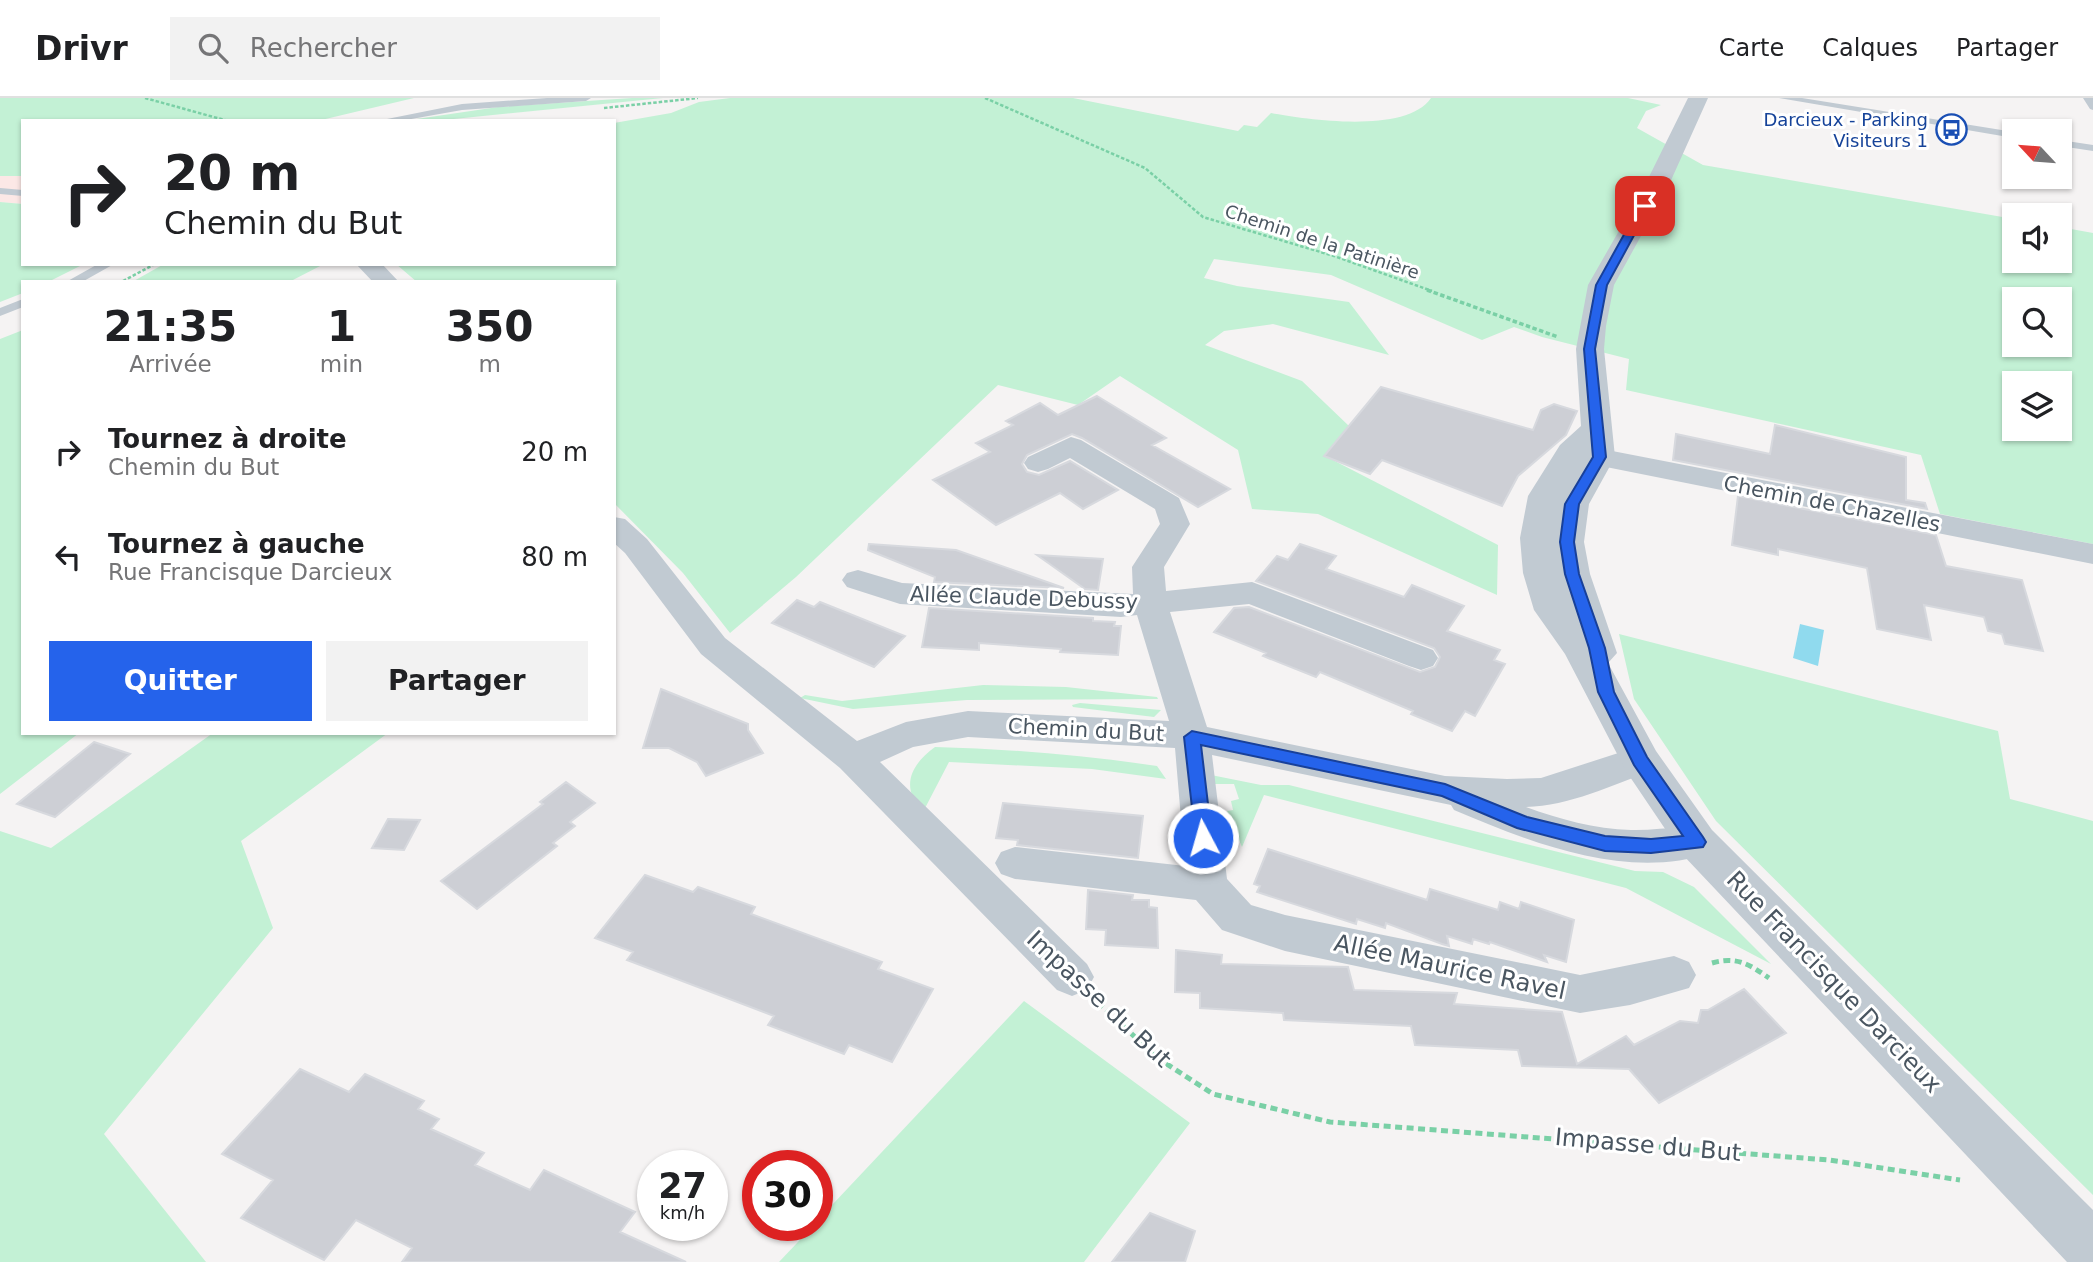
<!DOCTYPE html>
<html lang="fr">
<head>
<meta charset="utf-8">
<style>
	:root { --surface:#fff; --page:#f2f2f2; --text:#202124; --muted:#757577; --line:#e0e0e0; --accent:#2563eb }
	body { margin:0; font-family:"DejaVu Sans",sans-serif; background:var(--page); color:var(--text); height:100vh; display:flex; flex-direction:column; font-size:26px; white-space:nowrap }
	* { box-sizing:border-box; margin:0 }
	p { font-size:23px; color:var(--muted) }
	.icon { flex:none; width:38px; height:38px; fill:none; stroke:currentColor; stroke-width:2; stroke-linecap:round; stroke-linejoin:round }
	.map { position:relative; flex:1; overflow:hidden }
	.details { position:absolute; left:21px; top:182px; width:595px; height:455px; display:flex; flex-direction:column; background:var(--surface); border-radius:0px; box-shadow:0 2px 5px #0004 }
	.details>* { flex:none }
	.banner { position:absolute; left:21px; top:21px; width:595px; height:147px; border-radius:0px; box-shadow:0 2px 5px #0004; background:#fff; color:var(--text); overflow:hidden }
	.needle { width:46px; rotate:296deg }
	.fabs { position:absolute; left:2002px; top:21px; display:grid; gap:14px }
	.fabs a { display:grid; place-items:center; width:70px; height:70px; border-radius:0px; background:var(--surface); box-shadow:0 2px 5px #0004; font-size:35px }
	.speed { position:absolute; left:637px; top:1052px; display:flex; gap:14px; font-size:35px; font-weight:700; text-align:center }
	.speed>* { display:grid; place-content:center; width:91px; height:91px; border-radius:50%; background:var(--surface); box-shadow:0 2px 5px #0004; line-height:1 }
	.speed small { font-size:18px; font-weight:400 }
	.speed .limit { border:10px solid #d22; background:#fff; color:#111 }
	.pin { position:absolute; display:grid; place-items:center; width:60px; height:60px; color:#fff; margin:-30px; border-radius:14px; box-shadow:0 4px 10px #0006 }
	.me { position:absolute; width:77px; margin:-38px; rotate:354deg; stroke-linejoin:round; filter:drop-shadow(0 0 5px #0008) }
	.turn { display:flex; align-items:center; gap:24px; height:147px; padding:0 28px; font-size:32px }
	.turn .icon { width:91px; height:91px; stroke-width:2.5 }
	.turn b { display:block; font-size:49px; line-height:60px }
	.eta { display:flex; justify-content:space-evenly; align-items:center; height:119px; text-align:center }
	.eta b { font-size:42px; font-weight:700; line-height:49px }
	.button { display:flex; gap:14px; margin-top:auto; padding:14px 28px }
	.button a { flex:1; height:80px; border-radius:0px; background:var(--accent); color:#fff; font-size:28px; font-weight:700; line-height:80px; text-align:center }
	.button a+a { background:var(--page); color:var(--text) }
	ul { padding:0; list-style:none }
	li { display:flex; align-items:center; gap:21px; height:105px; padding:0 28px }
	li div { flex:1 }
	li b { display:block; font-size:26px }
	li em { font-style:normal }
	header { display:flex; align-items:center; gap:42px; box-sizing:border-box; height:98px; padding:0 35px; background:var(--surface); border-bottom:2px solid var(--line) }
	header strong { font-size:33px }
	nav { display:flex; gap:38px; margin-inline-start:auto; font-size:24px }
	.search { width:490px; height:63px; background:var(--page); display:flex; align-items:center; gap:18px; box-sizing:border-box; padding:0 24px; border-radius:0px; color:var(--muted); font-size:26px }
	.map>svg:first-child { display:block }
	.medical { fill:#fce8e6 }
	.green { fill:#c3f1d5; fill-rule:evenodd }
	.water { fill:#90daee }
	.building { fill:#cdcfd5; stroke:#d7d9de; stroke-width:2 }
	.lines { fill:none; stroke-linecap:round; stroke-linejoin:round }
	.path-far2 { stroke:#7ad0a6; stroke-width:2.5; stroke-dasharray:3.5 2; stroke-linecap:butt }
	.path-far1 { stroke:#7ad0a6; stroke-width:3.5; stroke-dasharray:4.5 2.5; stroke-linecap:butt }
	.path { stroke:#7ad0a6; stroke-width:5; stroke-dasharray:7 4.5; stroke-linecap:butt }
	.service { fill:#c1cad2; fill-rule:evenodd }
	.minor { fill:#c1cad2; fill-rule:evenodd }
	.tertiary { fill:#c1cad2; fill-rule:evenodd }
	.route { fill:#2563eb; stroke:#184099; stroke-width:2 }
	.labels { text-anchor:middle; stroke-width:6; stroke-linejoin:round; paint-order:stroke }
	.far-transit-label { font-size:18px; fill:#164399; stroke:#fff; text-anchor:end }
	.far-street-label { font-size:18px; fill:#4a5661; stroke:#fff }
	.street-label { font-size:21px; fill:#4a5661; stroke:#fff }
	.near-street-label { font-size:24px; fill:#4a5661; stroke:#fff }
</style>
</head>
<body>
<header>
<strong>Drivr</strong>
<div class="search"><svg class="icon" aria-label="search" viewBox="0 0 24 24"><circle cx="10" cy="10" r="6"/><path d="M15 15l6 6"/></svg>Rechercher</div>
<nav><a>Carte</a><a>Calques</a><a>Partager</a></nav>
</header>
<div class="map">
<svg width="2093" height="1164" viewBox="0 0 2093 1164">
	<rect width="100%" height="100%" fill="#f5f3f3"/>
	<path class="medical" d="M0,78H23V106L0,104Z"/>
	<path class="green" d="M0,0H414L317,23H23V78H0Z
		M632,0H663L434,23H403L498,9Z
		M730,0H1073L1238,33L1244,27L1257,29L1271,15C1308,22 1407,36 1431,0H1628L1661,7L1646,13L1637,30L1703,67L2014,121V163H2060V129L2093,135V446L1940,416L1921,357L1626,292L1629,261L1542,239L1514,229L1482,242L1331,177L1214,161L1204,180L1237,188L1349,204L1389,257L1273,226L1224,233L1205,247L1302,283L1349,328L1325,358L1498,447L1497,497L1318,416L1252,411L1238,352L1120,278L1078,307L998,287L796,479L730,535L683,475L614,405V184H417L396,166H614V25L671,15L699,4ZM2014,201H2060V247H2014ZM2014,285H2060V331H2014Z
		M0,104L23,106V166H84L48,184H23V195L0,204Z
		M164,166H324L289,184H132Z
		M23,232V635H79L0,696V241Z
		M1619,536L1998,633L2010,701L2093,723V1097L1716,723L1634,601Z
		M983,587L1066,589L1157,599L1158,601L967,602L853,611L800,600L805,597L842,603Z
		M1080,605L1161,612L1154,619L1073,609L1072,607Z
		M213,635H388L241,743L273,830L104,1036L206,1164H0V733L51,750Z
		M935,649C1010,651 1083,657 1157,668L1166,681L1092,671L949,664L923,714C900,690 910,667 935,649Z
		M1211,677L1261,687H1289L1635,773L1663,774L1694,789L1771,866L1626,790L1264,697L1242,749L1227,713L1233,712L1231,703L1239,701L1234,686H1212Z
		M1024,903L1190,1025L1084,1164H779L814,1127H817V1123Z"/>
	<path class="water" d="M1800,526L1824,532L1818,568L1793,560Z"/>
	<path class="building" d="M1381,289L1533,332L1541,312L1554,306L1577,313L1566,337L1518,378L1502,408L1382,362L1370,376L1324,358Z
		M1097,298L1166,340L1152,347L1230,391L1198,409L1082,340L1072,336L1027,357L1022,366L1027,374L1039,377L1070,363L1118,392L1083,411L1060,395L996,427L933,382L990,354L976,345L1013,327L1006,323L1040,305L1058,317Z
		M1775,327L1906,359V402L1925,405L1927,411L1673,362L1676,336L1770,356Z
		M1738,398L1936,437L1946,468L2022,482L2043,553L2005,546L2002,536L1988,533L1984,519L1924,507L1931,542L1877,531L1867,470L1778,451V457L1732,447Z
		M869,446L956,452L1064,490L934,484L935,479L868,452Z
		M1300,446L1336,458L1326,471L1404,499L1412,487L1464,508L1447,533L1500,552L1494,562L1505,566L1475,618L1465,613L1452,633L1411,616L1413,613L1320,574L1316,579L1263,558L1266,555L1214,534L1234,510L1249,509L1420,574L1435,569L1440,559L1434,550L1256,483L1277,458L1288,462Z
		M1037,457L1103,461L1098,492L1085,491Z
		M797,502L814,509L820,504L905,538L874,569L772,525Z
		M929,510L1093,520V523L1115,524L1114,528H1121L1118,557L1060,554L1061,551L979,545V552L922,549Z
		M661,591L748,626V632L763,655L706,678L697,664L669,650H643Z
		M94,644L130,656L55,719L17,706Z
		M566,684L595,705L570,724L575,728L553,745L557,748L477,811L441,783L543,706L540,704Z
		M1003,705L1143,718L1138,760L1017,747L1018,742L996,740Z
		M388,721L420,722L404,752L372,750Z
		M1268,751L1427,802L1430,791L1498,812L1500,804L1519,811L1521,804L1574,822L1566,864L1544,857L1547,864L1490,844L1489,846L1473,841L1472,846L1447,838L1449,848L1442,846L1386,825L1385,830L1357,821L1356,826L1257,794L1260,788L1254,786Z
		M645,777L693,794L698,789L755,809L751,816L882,864L878,871L933,891L892,964L849,947L844,956L768,927L774,918L627,862L633,854L595,840Z
		M1088,792L1133,797L1132,802H1149V809L1157,810L1158,850L1105,847L1106,832L1086,831Z
		M1176,852L1222,857L1221,866L1348,869L1354,892L1457,895L1454,906L1562,914L1577,966L1626,938L1634,947L1680,923L1698,925L1701,912H1708L1744,891L1786,935L1659,1005L1629,971L1522,968L1518,952L1415,947L1411,928L1284,922L1283,915L1200,910V895L1175,894Z
		M300,971L349,994L365,976L424,1003L418,1011L439,1021L431,1031L484,1055L475,1067L530,1092L544,1072L635,1114L620,1134L686,1164H402L412,1150L356,1122L324,1162L310,1155L241,1120L273,1082L222,1056Z
		M1150,1115L1195,1133L1185,1164H1112Z"/>
	<g class="lines">
		<path class="path-far2" d="M145,0L228,23
			M985,0L1145,70L1203,119L1334,158L1432,193
			M604,10L698,0
			M123,183L155,166"/>
		<path class="path-far1" d="M1427,192L1558,239"/>
		<path class="path" d="M1712,865C1736,858 1749,866 1769,880
			M1098,904L1156,959L1213,996L1330,1024L1829,1062L1960,1082"/>
		<path class="service" d="M547,0H591L586,3L462,12L400,23H377L462,6Z
			M1779,0H1802L2014,34V40Z
			M2083,0H2093V12L2090,11Z
			M2060,42L2093,47V53L2060,48Z
			M0,90L23,92V98L0,96Z
			M98,166H114L82,184H66Z
			M23,201V209L0,218V210Z"/>
		<path class="minor" d="M356,166H382L399,184H373Z
			M1071,339L1081,342L1179,400L1190,426L1164,469L1166,493L1252,484L1433,552L1438,560L1433,568L1421,572L1409,568L1249,506L1170,514L1207,629L1445,678L1507,681L1541,680L1640,648L1653,652L1659,662L1653,672C1613,687 1569,708 1526,709C1559,721 1595,731 1631,732C1657,733 1686,725 1711,733L1717,744L1711,755C1626,783 1532,745 1454,712L1451,707L1212,657L1227,781L1251,807L1285,817L1580,877L1674,858L1689,864L1696,877L1689,890L1630,907L1580,915L1285,853L1222,832L1196,802L1015,781L1001,776L995,765L1001,754L1015,749L1185,768L1175,650L968,639L913,649L880,664L1087,866L1094,879L1087,892L1072,898L1057,892L840,670L701,556L625,455L614,445V419L625,421L647,441L725,540L857,643L906,624L968,613L1169,623L1137,517L1121,519L900,506L847,489L842,482L847,475L858,472L902,485L1133,496L1132,469L1160,426L1155,411L1070,360L1048,371L1038,374L1028,371L1024,365L1028,359Z
			M1571,345L2093,446V466L1561,360L1557,354L1561,348Z"/>
		<path class="tertiary" d="M1688,0H1708L1668,89L1614,187L1606,228L1604,251L1615,359L1589,406L1584,444L1590,476L1617,555L1608,565L1656,653L1712,732L2093,1112V1164H2067L1682,756L1626,673L1565,556L1534,512L1523,475L1520,440L1528,398L1560,347L1581,328L1576,251L1588,187L1644,89Z"/>
	</g>
	<path class="route" d="M1641,106L1650,108L1607,187L1595,251L1606,359L1579,406L1574,444L1579,476L1605,550L1614,594L1647,659L1703,739L1706,744L1703,749L1651,755L1605,753L1517,730L1442,698L1201,647L1212,740L1209,745H1196L1184,639L1192,633L1445,686L1527,719L1605,738L1651,741L1683,738L1634,667L1598,594L1589,550L1565,476L1560,444L1565,406L1593,359L1584,251L1596,187Z"/>
	<defs>
		<symbol id="bus-ring" viewBox="-11 -11 22 22"><circle r="9.5" fill="#fff" stroke="#1a4fb4" stroke-width="1.5"/><path d="M-5-6H5V4H4V6H2V4H-2V6H-4V4H-5ZM-3.5-4V0h7V-4ZM-3.5 1.2v1.5H-2V1.2ZM2 1.2v1.5H3.5V1.2Z" fill="#1a4fb4"/></symbol>
	</defs>
	<g fill-rule="evenodd">
		<use href="#bus-ring" x="1934" y="14" width="35" height="35"/>
	</g>
	<g class="labels">
		<g class="far-transit-label">
			<text x="1928" y="28">Darcieux - Parking<tspan x="1928" dy="21">Visiteurs 1</tspan></text>
		</g>
		<g class="far-street-label">
			<text transform="translate(1322 144) rotate(18)" y="6">Chemin de la Patinière</text>
		</g>
		<g class="street-label">
			<text transform="translate(1832 406) rotate(11)" y="7">Chemin de Chazelles</text>
			<text transform="translate(1024 500) rotate(2)" y="7">Allée Claude Debussy</text>
			<text transform="translate(1086 632) rotate(3)" y="7">Chemin du But</text>
		</g>
		<g class="near-street-label">
			<text transform="translate(1450 869) rotate(12)" y="8">Allée Maurice Ravel</text>
			<text transform="translate(1834 884) rotate(46)" y="8">Rue Francisque Darcieux</text>
			<text transform="translate(1099 901) rotate(43)" y="8">Impasse du But</text>
			<text transform="translate(1648 1047) rotate(5)" y="8">Impasse du But</text>
		</g>
	</g>
</svg>
<div class="fabs">
<a><svg class="needle" viewBox="-14 -14 28 28"><path d="M0-13l5 13h-10z" fill="#e53935"/><path d="M0 13l5-13h-10z" fill="#757577"/></svg></a>
<a><svg class="icon" aria-label="sound" viewBox="0 0 24 24"><path d="M4 9h4l5-4v14l-5-4H4zM17 9q2 3 0 6"/></svg></a>
<a><svg class="icon" aria-label="search" viewBox="0 0 24 24"><circle cx="10" cy="10" r="6"/><path d="M15 15l6 6"/></svg></a>
<a><svg class="icon" aria-label="layers" viewBox="0 0 24 24"><path d="M12 4l9 5-9 5-9-5zM3 14l9 5 9-5"/></svg></a>
</div>
<div class="speed"><div>27<small>km/h</small></div><div class="limit">30</div></div>
<div class="pin" style="left:1645px;top:108px;background:#d93025"><svg class="icon" aria-label="arrive" viewBox="0 0 24 24"><path d="M6 21V4h12l-3 4 3 4H6"/></svg></div>
<svg class="me" style="left:1203px;top:740px" viewBox="-20 -20 40 40"><circle r="17" fill="#2563eb" stroke="#fff" stroke-width="3"/><path d="M0-11L8 9 0 5-8 9z" fill="#fff"/></svg>
<div class="banner">
<div class="turn"><svg class="icon" aria-label="right" viewBox="0 0 24 24"><path d="M7 20v-9h11M14 6l5 5-5 5"/></svg><div><b>20 m</b>Chemin du But</div></div>
</div>
<section class="details">
<div class="eta">
<div><b>21:35</b><p>Arrivée</p></div>
<div><b>1</b><p>min</p></div>
<div><b>350</b><p>m</p></div>
</div>
<ul>
<li><svg class="icon" aria-label="right" viewBox="0 0 24 24"><path d="M7 20v-9h11M14 6l5 5-5 5"/></svg><div><b>Tournez à droite</b><p>Chemin du But</p></div><em>20 m</em></li>
<li><svg class="icon" aria-label="left" viewBox="0 0 24 24"><path d="M17 20v-9H6M10 6l-5 5 5 5"/></svg><div><b>Tournez à gauche</b><p>Rue Francisque Darcieux</p></div><em>80 m</em></li>
</ul>
<div class="button"><a>Quitter</a><a>Partager</a></div>
</section>
</div>
</body>
</html>
